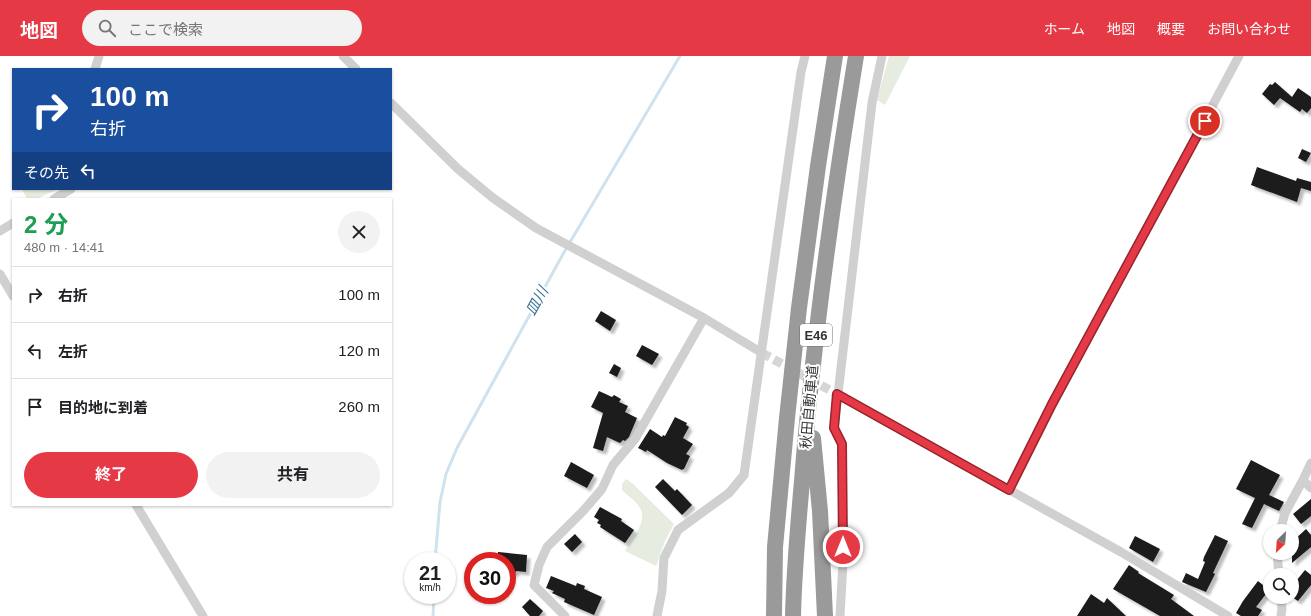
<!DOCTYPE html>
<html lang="ja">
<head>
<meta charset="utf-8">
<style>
	:root { --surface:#fff; --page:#f2f2f2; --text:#202124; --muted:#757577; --line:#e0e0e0; --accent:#e63946 }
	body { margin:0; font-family:Arial,"Noto Sans JP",sans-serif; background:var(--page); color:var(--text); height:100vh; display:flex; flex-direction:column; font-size:15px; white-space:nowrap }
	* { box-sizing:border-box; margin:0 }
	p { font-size:13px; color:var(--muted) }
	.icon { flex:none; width:22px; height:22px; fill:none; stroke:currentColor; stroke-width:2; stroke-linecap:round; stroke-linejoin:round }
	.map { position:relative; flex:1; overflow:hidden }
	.drawer { position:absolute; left:12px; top:142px; width:380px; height:308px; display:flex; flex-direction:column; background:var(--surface); border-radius:0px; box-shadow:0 1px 3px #0004 }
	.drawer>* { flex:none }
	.hud { position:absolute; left:12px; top:12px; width:380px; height:122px; border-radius:0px; box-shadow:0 1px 3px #0004; background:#1a4fa0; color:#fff; overflow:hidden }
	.needle { width:26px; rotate:205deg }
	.buttons { position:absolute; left:1263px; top:468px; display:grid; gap:8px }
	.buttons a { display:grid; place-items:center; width:36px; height:36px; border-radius:50%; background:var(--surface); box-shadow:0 1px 3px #0004; font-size:20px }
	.speed { position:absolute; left:404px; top:496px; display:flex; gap:8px; font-size:20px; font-weight:700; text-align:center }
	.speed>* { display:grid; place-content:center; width:52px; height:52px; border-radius:50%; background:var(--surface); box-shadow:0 1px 3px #0004; line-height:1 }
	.speed small { font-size:10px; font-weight:400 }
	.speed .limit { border:6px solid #d22; background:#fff; color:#111 }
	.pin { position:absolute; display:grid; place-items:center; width:34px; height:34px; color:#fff; margin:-17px; border:2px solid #fff; border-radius:50%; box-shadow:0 1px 4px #0007 }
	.me { position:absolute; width:44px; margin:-22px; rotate:0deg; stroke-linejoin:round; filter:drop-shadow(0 0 3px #0008) }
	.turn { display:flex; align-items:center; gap:14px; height:84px; padding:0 12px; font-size:18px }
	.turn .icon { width:52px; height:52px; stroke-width:2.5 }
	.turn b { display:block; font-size:28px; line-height:34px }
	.then { display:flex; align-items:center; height:38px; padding:0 12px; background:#0003; gap:8px; font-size:15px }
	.round { display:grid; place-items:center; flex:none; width:42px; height:42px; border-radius:21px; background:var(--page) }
	.headline { display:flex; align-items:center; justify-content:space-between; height:68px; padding:0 12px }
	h1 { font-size:24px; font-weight:700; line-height:30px; color:#1e9e55 }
	.primary-button { display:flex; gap:8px; margin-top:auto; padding:8px 12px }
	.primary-button a { flex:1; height:46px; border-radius:24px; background:var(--accent); color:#fff; font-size:16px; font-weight:700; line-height:46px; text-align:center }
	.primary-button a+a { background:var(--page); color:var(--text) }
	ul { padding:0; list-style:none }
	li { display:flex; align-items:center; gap:12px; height:56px; padding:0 12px; border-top:1px solid var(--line) }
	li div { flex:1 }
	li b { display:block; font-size:15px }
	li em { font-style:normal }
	header { display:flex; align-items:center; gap:24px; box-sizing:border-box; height:56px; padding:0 20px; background:var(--accent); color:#fff }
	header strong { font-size:19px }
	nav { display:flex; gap:22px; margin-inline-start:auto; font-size:14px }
	.search { width:280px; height:36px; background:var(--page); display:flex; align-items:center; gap:10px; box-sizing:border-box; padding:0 14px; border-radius:22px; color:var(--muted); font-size:15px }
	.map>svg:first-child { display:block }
	.green { fill:#e6ecdf }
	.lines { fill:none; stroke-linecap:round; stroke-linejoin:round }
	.stream { stroke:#cfe2ee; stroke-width:3 }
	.building { fill:#1a1a1a; filter:url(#shadow) }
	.street-tunnel { stroke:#d6d6d6; stroke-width:9; stroke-dasharray:9 4.5; stroke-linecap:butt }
	.street { stroke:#d0d0d0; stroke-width:9 }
	.highway { stroke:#9a9a9a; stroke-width:16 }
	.route-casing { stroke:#96252e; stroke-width:10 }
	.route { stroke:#e63946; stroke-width:7 }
	.labels { text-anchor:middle; stroke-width:4; stroke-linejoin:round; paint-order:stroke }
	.shield { fill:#fff; stroke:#707070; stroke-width:1 }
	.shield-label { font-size:13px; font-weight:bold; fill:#333 }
	.street-label { font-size:14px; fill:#333; stroke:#fff }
	.water-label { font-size:15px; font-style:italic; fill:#3f7597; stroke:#fff }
</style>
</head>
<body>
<header>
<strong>地図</strong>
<div class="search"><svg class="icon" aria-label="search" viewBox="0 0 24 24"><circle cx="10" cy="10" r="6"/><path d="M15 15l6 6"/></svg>ここで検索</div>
<nav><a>ホーム</a><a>地図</a><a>概要</a><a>お問い合わせ</a></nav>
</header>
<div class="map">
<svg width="1311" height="560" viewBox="0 0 1311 560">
	<defs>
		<filter id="shadow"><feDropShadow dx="3.5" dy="3.5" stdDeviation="1" flood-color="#0004"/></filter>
	</defs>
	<rect width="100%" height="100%" fill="#fff"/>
	<path class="green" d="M889,0H910L885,49L877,44Z
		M22,133H58L36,143H27Z
		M626,423L632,427L674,468L665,485L656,510L625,495C632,483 648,466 640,452C636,445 628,440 622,434V428Z"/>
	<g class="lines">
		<path class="stream" d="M435,505L440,446L446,418L457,392L563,198L680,0
			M433,560L434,539"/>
	</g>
	<path class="building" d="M1275,26L1292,41L1298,32L1311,41V52L1307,57L1302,53L1300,56L1280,42L1274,49L1262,38L1270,28L1272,29Z
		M1302,93L1311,97L1306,106L1298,102Z
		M1257,111L1296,125L1297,122L1311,126V135L1301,132L1297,146L1251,129Z
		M601,255L616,264L610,275L595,265Z
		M642,289L659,298L652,309L636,300Z
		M614,308L621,312L617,321L609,317Z
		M599,335L612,341L614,339L621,343L619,346L628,350L625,356L637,362L629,381L625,385L623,384L620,387L607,381L603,395L593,392L603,357L591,351Z
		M675,361L687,367L686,369L689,371L683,382L693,388L686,398L690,400L684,413H683L682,414L667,407L647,394L646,396L638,392L650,373L662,381L663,379L665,380Z
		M1251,404L1280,419L1269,439L1284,446L1279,455L1264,448L1252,472L1242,468L1255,442L1236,433Z
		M571,406L594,419L587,432L564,420Z
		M663,423L675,435L677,433L692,449L682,459L655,431Z
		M1311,443V460L1301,468L1293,458Z
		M600,451L622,463L621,465L634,474L625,487L600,471L601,469L597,467L599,464L594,461Z
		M1306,473L1311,479V491L1292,507V486Z
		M575,478L582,486L572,496L564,488Z
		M1215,479L1228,485L1213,517L1215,518L1206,536L1182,526L1186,517L1198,523L1205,506L1203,505L1204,501Z
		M1135,480L1160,493L1153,506L1129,492Z
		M498,496L527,499L526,516L516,515L515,517L507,516V505H497Z
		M1129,509L1139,516L1138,517L1174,539L1171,543L1194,560H1160L1113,533Z
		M1305,514L1311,519V529L1298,545L1292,541V530Z
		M551,520L576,530L577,527L585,530L584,533L602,541L594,559L564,546L565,543L552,537L554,535L546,532Z
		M1258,525L1269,534L1256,551L1262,554L1258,560H1241L1236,557L1243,545Z
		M1091,538L1104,547L1107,542L1126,560H1077Z
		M530,543L543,555L539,560H530L522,551Z"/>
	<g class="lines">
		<path class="street-tunnel" d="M762,297L837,338"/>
		<path class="street" d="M343,0L356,13
			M95,13L99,0
			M391,47L458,113L493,142L536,172L704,262L762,297
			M54,143L71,133
			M0,175L13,167
			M0,218L13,240
			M837,338L1121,496L1228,560
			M1303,424L1311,432
			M1009,434L1053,348L1239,0
			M136,449L203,560
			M1280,475L1285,457L1303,424L1311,407
			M1277,497L1279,519
			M565,560L534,529L539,509L547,491L584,454L602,433L613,409L635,383L704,262
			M657,560L662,535L664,502L678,474L729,437L744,419L801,16L805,0
			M840,560L843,506L842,388L834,372L872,47L882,0
			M1281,560L1282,553L1281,541"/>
		<path class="highway" d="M813,382L820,455L825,560
			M774,560L775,491L787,362L799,252L818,110L835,0
			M793,560C794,515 798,470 802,425C813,282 833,141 856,0"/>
	</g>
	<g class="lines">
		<defs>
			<path id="route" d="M843,491L842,388L834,372L837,338L1009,434L1052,348L1205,65"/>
		</defs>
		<use href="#route" class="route-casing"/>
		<use href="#route" class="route"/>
	</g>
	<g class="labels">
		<rect class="shield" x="800" y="268" width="32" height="22" rx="3"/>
		<g class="shield-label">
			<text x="816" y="284">E46</text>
		</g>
		<g class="street-label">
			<text transform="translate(809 351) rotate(-85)" y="5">秋田自動車道</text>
		</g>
		<g class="water-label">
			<text transform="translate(537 245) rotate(-61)" y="5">皿川</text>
		</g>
	</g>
</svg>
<div class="buttons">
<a><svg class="needle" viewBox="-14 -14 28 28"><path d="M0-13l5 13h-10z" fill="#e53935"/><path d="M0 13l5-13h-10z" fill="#757577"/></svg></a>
<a><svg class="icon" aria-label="search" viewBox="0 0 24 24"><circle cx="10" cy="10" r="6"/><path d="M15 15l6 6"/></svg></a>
</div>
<div class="speed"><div>21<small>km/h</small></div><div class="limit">30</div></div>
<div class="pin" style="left:1205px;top:65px;background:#d93025"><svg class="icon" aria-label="arrive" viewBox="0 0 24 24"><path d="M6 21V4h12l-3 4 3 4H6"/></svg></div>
<svg class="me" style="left:843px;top:491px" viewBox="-20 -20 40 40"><circle r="17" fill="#e63946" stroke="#fff" stroke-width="3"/><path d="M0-11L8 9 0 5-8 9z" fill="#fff"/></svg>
<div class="hud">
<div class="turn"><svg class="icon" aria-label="right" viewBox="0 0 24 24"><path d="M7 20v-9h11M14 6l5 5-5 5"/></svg><div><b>100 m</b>右折</div></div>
<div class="then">その先<svg class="icon" aria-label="left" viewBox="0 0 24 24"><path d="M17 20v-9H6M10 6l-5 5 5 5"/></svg></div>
</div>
<section class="drawer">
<div class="headline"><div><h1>2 分</h1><p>480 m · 14:41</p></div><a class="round"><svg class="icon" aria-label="close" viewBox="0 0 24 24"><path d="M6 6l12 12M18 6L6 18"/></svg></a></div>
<ul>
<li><svg class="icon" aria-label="right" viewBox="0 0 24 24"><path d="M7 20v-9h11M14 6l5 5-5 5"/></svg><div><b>右折</b></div><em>100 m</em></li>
<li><svg class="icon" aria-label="left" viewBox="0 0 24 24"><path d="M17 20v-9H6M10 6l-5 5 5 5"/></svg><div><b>左折</b></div><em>120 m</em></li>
<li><svg class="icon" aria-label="arrive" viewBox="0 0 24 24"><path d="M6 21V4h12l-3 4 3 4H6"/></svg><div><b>目的地に到着</b></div><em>260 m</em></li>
</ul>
<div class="primary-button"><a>終了</a><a>共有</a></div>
</section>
</div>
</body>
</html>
